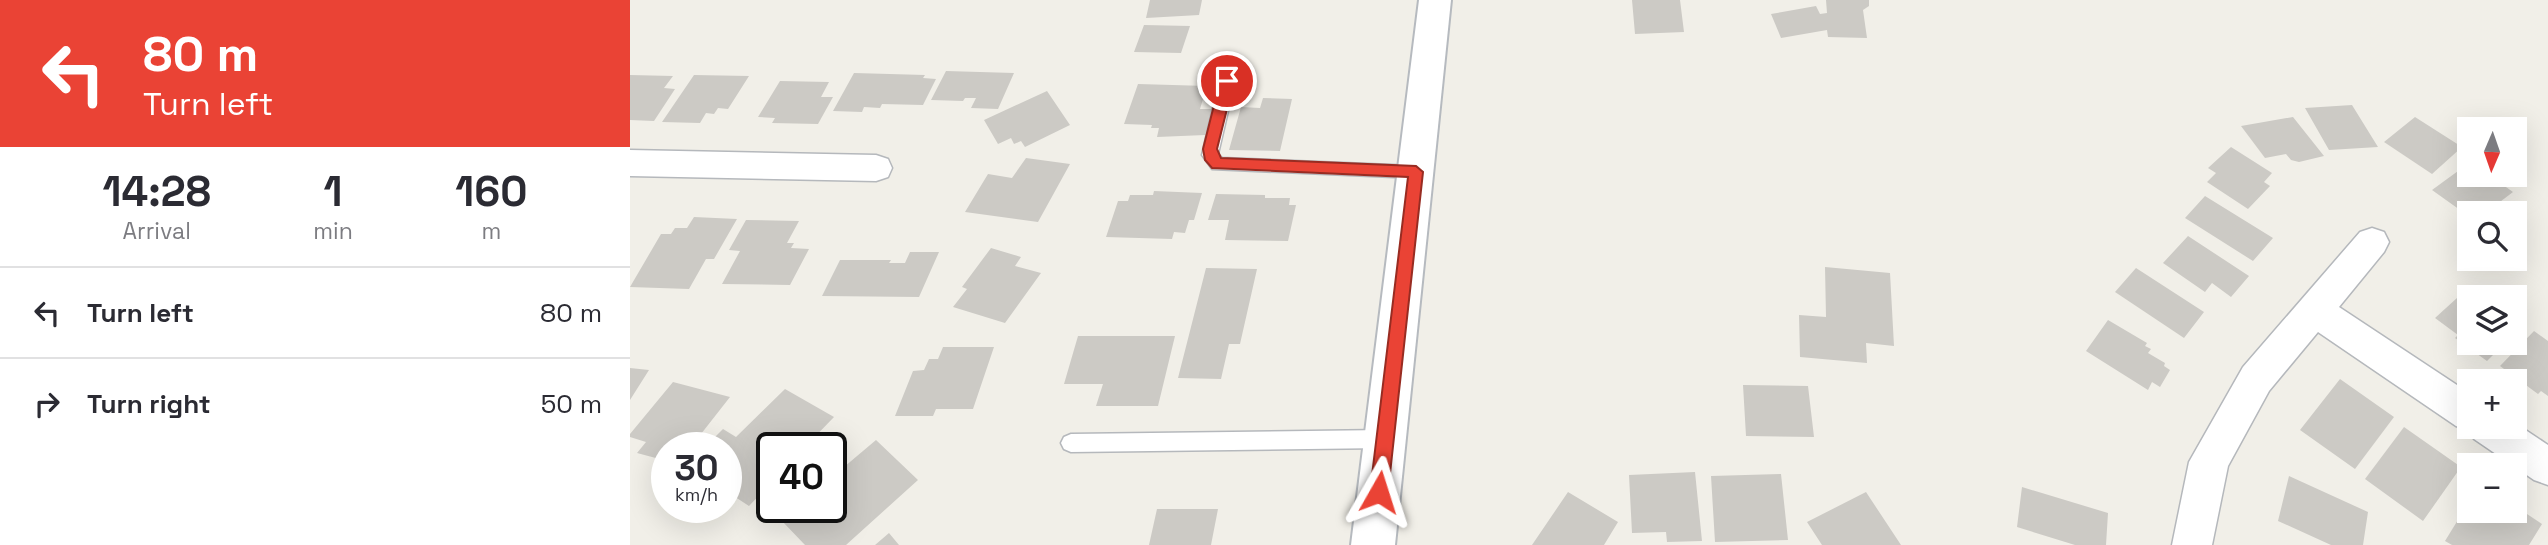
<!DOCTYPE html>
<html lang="en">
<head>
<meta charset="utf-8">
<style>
	:root { --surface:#fff; --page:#f7f7f7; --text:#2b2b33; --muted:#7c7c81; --line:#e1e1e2 }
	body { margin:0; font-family:"Space Grotesk",sans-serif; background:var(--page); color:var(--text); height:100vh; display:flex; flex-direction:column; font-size:26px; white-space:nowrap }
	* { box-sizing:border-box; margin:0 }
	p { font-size:23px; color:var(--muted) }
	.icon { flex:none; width:38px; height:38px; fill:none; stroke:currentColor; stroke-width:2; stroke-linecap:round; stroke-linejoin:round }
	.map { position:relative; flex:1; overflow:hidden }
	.panel { display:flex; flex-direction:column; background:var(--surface); width:630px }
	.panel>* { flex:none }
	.hud { background:#ea4335; color:#fff; overflow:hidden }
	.needle { width:46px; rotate:182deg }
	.controls { position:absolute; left:1827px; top:117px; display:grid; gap:14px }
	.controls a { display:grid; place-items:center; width:70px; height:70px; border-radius:0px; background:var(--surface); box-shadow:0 7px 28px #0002; font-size:35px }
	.speed { position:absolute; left:21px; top:432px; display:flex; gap:14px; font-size:35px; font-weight:700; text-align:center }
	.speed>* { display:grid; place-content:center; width:91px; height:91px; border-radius:50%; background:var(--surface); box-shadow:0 7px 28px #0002; line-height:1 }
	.speed small { font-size:18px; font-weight:400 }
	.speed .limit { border:4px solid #111; border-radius:10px; background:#fff; color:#111 }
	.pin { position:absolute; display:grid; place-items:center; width:60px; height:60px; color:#fff; margin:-30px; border:4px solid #fff; border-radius:50%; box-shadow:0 2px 7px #0007 }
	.me { position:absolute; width:77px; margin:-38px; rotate:6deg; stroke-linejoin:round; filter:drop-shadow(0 0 5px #0008) }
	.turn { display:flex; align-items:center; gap:24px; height:147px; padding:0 28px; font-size:32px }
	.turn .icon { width:91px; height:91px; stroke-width:2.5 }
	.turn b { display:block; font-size:49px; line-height:60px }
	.eta { display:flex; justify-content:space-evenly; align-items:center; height:119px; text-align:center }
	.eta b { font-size:42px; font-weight:700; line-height:49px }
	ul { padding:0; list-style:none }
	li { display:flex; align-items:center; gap:21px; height:91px; padding:0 28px; border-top:2px solid var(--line) }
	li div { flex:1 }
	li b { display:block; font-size:26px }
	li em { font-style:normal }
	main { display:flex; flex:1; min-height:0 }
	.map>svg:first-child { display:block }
	.building { fill:#cccac5 }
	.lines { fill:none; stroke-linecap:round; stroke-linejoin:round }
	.lane-casing { stroke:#b5b8bc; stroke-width:3 }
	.street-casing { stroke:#b5b8bc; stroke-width:3 }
	.secondary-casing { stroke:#b6babf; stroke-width:4 }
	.lane { fill:#fff; fill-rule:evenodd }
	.street { fill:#fff; fill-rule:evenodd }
	.secondary { fill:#fff; fill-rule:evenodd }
	.route { fill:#ea4335; stroke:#982c22; stroke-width:2 }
</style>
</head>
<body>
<main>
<section class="panel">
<div class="hud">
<div class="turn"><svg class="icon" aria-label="left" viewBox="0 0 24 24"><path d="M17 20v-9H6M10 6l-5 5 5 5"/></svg><div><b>80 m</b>Turn left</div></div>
</div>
<div class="eta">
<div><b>14:28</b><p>Arrival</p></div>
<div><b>1</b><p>min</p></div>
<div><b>160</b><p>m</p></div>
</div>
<ul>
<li><svg class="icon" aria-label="left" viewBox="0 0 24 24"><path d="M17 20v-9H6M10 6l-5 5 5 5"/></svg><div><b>Turn left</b></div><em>80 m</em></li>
<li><svg class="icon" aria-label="right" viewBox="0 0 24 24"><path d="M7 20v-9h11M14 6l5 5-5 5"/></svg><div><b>Turn right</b></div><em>50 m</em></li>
</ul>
</section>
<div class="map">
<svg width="1918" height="545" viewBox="0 0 1918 545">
	<rect width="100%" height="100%" fill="#f1efe8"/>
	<path class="building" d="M520,0H572L569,15L516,18Z
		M1002,0H1050L1054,32L1005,34Z
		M1196,0H1239V6L1233,10L1237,38L1198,37L1197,30L1151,38L1141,14L1186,6L1190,14L1197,13Z
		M514,25L560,26L551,53L504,52Z
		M316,71L384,73L368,109L341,108L346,98H335L333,101L301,100Z
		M224,73L295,75L293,78L306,79L293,105L252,104L250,108L234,107L232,112L203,111Z
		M0,75L43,76L34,88L45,89L24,121L0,120Z
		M64,75L119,76L98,109L88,108L84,114L76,113L70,123L32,122Z
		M150,81L199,82L191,97H203L188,124L142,123L145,118L128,117Z
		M508,84L577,86L570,109H583L575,135L527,137L529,128H521L522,125L494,124Z
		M417,91L440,125L395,147L391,141L384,144L381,138L368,144L354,120Z
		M633,98L662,99L650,151L599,150L611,107L630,108Z
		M1722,105L1748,147L1699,150L1675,108Z
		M1663,117L1694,156L1669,162L1661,160L1656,154L1635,158L1611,126Z
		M1785,117L1832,147L1802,174L1754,142Z
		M1601,147L1642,173L1634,182L1640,186L1618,209L1577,182L1586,173L1578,168Z
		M396,158L440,164L408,222L335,212L358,174L382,178Z
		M1839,163V175H1859L1883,192L1854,214H1849L1837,205L1830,210L1802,190Z
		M524,191L572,193L564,220H559L555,233L544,232L542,239L476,237L488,201H498L500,195H523Z
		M586,194L635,195V198H660L659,205H666L658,241L595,240L599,220H578Z
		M1575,196L1643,238L1623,261L1555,218Z
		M64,217L107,219L84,259H76L59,289L0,287L31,234H41L45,228H57Z
		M116,220L169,221L157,243H164L161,248L179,249L160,285L92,284L110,251L99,250Z
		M1558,236L1619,276L1601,297L1582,283L1575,292L1533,263Z
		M361,248L391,257L385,266L411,273L375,323L323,307L337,289L332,287Z
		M280,252H309L289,297L192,296L210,260H261L259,263H275Z
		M1195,267L1260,273L1264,346L1236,343L1237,363L1170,357L1169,315L1196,317Z
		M576,268L627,269L610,344H599L591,379L548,378Z
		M1506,268L1574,312L1554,338L1485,292Z
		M1838,288L1851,298H1839V343H1875L1857,361L1825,338L1828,335L1805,318Z
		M1478,320L1517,343L1515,346L1521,349L1518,353L1535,363L1534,366L1540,370L1530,387L1522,382L1518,390L1456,351Z
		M1904,331L1918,341V396L1911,391L1908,394L1870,366Z
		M448,336H545L528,406H466L473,384H434Z
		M313,347H364L343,409H306L303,416H265L283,371L294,370L299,359H308Z
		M0,368L19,370L0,400Z
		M1710,379L1764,417L1725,469L1670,430Z
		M43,382L100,397L60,448H37V461L7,453L16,442L0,437V434Z
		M1113,385L1178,386L1184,437L1116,436Z
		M155,389L204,417L174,448H142V482L119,506L96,491V448H74L93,429L106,437Z
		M1774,427L1831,467L1793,521L1735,479Z
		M246,440L288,480L216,545H175L152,521L168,508H201V478Z
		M1065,472L1072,541L1037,542L1036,532L1002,533L999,475Z
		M1151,474L1158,540L1085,542L1081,476Z
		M1659,476L1738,512L1733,545H1701L1648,521Z
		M1392,487L1478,513L1476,545H1445L1387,527Z
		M938,492L988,522L974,545H902Z
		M1236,492L1271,545H1192L1177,522Z
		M1839,502V511H1885V506L1912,524L1899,545H1822L1815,541Z
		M527,509H588L581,545H519Z
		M259,533L269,545H245Z"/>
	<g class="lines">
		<defs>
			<path id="lane" d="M597,75L605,81L588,154L592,158L786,166L792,167L794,172L792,177L786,178L582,169L572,155L589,81Z
				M755,430L762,433L765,439L762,445L755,448L441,452L434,449L431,443L434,437L441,434Z"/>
			<path id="street" d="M0,150L246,155L258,159L262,168L258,177L246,181L0,176Z
				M1742,228L1754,232L1759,242L1754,252L1709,307L1839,393V427H1885V423L1918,445V485L1904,480L1844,439L1841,431L1826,426L1688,332L1639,391L1598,466L1582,545H1542L1559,462L1613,367L1730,232Z"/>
			<path id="secondary" d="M789,0H821L765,545H721Z"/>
		</defs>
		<use href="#lane" class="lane-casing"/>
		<use href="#street" class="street-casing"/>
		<use href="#secondary" class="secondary-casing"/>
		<use href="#lane" class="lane"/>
		<use href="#street" class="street"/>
		<use href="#secondary" class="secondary"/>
	</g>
	<path class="route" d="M597,76L604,81L587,149L591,158L786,166L793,172L758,492L756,498L749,501L743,498L740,492L778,177L582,168L575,160L573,149L590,81Z"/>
</svg>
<div class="controls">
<a><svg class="needle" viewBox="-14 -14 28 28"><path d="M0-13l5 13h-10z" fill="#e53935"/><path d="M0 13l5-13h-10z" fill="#7c7c81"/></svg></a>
<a><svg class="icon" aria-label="search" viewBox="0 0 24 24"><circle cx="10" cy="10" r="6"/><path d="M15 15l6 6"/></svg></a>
<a><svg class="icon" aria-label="layers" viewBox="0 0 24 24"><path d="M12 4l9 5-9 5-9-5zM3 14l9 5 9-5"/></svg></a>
<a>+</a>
<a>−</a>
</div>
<div class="speed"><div>30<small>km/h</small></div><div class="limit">40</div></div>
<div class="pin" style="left:597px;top:81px;background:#d93025"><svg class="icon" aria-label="arrive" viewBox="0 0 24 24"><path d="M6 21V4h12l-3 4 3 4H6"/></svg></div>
<svg class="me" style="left:749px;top:492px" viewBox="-20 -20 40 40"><path d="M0-17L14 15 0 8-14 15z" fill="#ea4335" stroke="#fff" stroke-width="4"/></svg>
</div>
</main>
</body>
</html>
